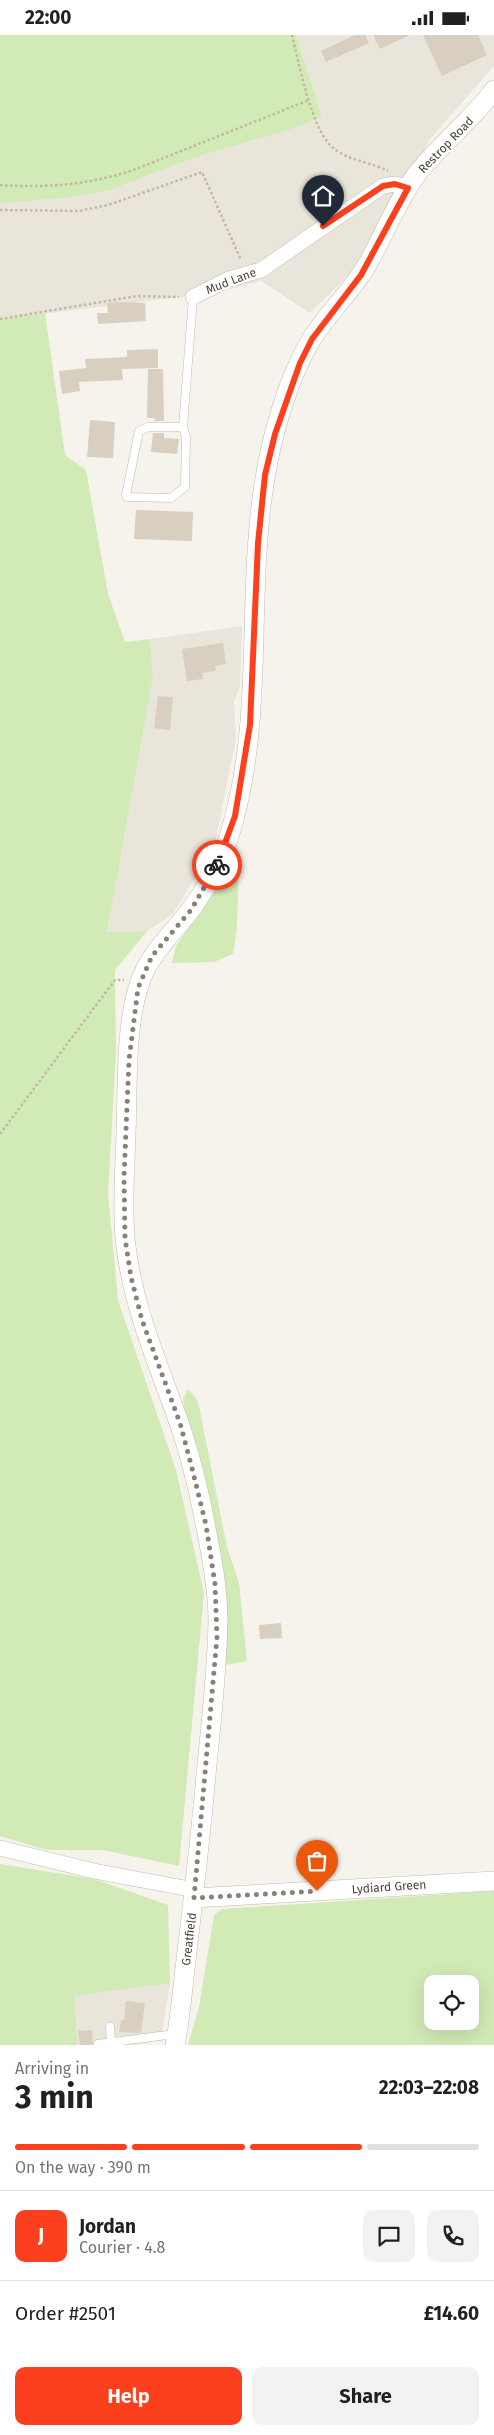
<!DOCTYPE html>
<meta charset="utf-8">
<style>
:root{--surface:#fff;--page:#f2f2f2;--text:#202124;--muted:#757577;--line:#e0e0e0;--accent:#fc3f1d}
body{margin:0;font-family:"Fira Sans",sans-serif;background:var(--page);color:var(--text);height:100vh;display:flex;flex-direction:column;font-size:19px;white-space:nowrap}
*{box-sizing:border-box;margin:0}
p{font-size:16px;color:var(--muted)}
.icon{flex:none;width:28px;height:28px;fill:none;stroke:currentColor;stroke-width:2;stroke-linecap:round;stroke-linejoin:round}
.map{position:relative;height:2010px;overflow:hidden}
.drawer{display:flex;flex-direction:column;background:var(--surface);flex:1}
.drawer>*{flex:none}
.tools{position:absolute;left:424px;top:1940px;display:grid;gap:10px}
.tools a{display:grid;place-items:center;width:55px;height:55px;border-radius:10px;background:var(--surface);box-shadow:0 5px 20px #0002;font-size:25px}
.pin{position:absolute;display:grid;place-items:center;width:42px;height:42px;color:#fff;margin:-51px -21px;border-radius:50% 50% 50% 0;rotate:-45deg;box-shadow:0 0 5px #0007}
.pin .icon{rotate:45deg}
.courier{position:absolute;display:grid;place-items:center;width:50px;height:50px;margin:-25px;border:4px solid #fc3f1d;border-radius:50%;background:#fff;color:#222;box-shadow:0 1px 6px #0007}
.headline em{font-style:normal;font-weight:700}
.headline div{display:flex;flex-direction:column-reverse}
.headline{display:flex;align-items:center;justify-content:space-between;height:85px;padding:0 15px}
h1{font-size:32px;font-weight:700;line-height:38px}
.bar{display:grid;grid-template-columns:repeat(4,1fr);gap:8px 5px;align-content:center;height:60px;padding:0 15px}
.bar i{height:6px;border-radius:4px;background:var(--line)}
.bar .active{background:var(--accent)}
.bar p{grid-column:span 4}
.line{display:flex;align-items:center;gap:12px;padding:0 15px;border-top:1px solid var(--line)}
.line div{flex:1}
.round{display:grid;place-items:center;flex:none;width:52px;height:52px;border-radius:10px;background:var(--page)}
.button{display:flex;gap:10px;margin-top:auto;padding:10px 15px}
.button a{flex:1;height:58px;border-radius:10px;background:var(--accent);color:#fff;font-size:20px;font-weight:700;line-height:58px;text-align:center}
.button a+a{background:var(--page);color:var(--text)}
.status{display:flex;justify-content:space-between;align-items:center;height:35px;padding:0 25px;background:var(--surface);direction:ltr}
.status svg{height:14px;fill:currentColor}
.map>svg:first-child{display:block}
.residential{fill:#eae5da}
.green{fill:#d2eab5;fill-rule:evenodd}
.building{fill:#d8cfc1}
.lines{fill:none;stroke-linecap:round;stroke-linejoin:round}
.service-casing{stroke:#c2bbae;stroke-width:9}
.minor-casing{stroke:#c2bbae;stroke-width:16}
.tertiary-casing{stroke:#c2bbae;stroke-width:20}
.path{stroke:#c4b79f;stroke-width:2.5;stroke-dasharray:2.5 2.5;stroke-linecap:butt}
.service{stroke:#fff;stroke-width:8}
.minor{stroke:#fff;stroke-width:15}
.tertiary{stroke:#fff;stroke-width:19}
.done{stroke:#878178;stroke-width:5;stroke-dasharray:0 9}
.route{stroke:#fc3f1d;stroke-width:6}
.labels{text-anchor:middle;stroke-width:4;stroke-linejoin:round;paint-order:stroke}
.street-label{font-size:12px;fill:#4b4439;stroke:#fff}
</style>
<div class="status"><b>22:00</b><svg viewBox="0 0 49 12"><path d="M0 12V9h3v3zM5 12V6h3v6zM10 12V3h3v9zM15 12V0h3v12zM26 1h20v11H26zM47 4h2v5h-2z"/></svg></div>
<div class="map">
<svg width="494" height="2010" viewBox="0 0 494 2010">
<rect width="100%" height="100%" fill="#f6f3ec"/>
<path class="residential" d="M296 0H494V31L431 103 356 233 310 278 261 246 214 258 0 284V168L66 163 107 156 205 119 286 96 322 82Z
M242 591 240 650 234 667 236 703 215 809 173 879 147 896 107 897 153 643 150 604Z
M170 1948 161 2005 132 2010H77L75 1961Z"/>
<path class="green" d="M0 0H296L322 82 286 96 205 119 107 156 66 163 0 168Z
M45 278 65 420 86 435 108 559 125 607 150 604 153 643 107 897 147 896 115 935 116 1017 108 1158 118 1265 176 1435 204 1558 179 1831 103 1815H47L0 1801V284Z
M239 825 237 892 233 919 214 927 172 928 176 911 207 866 222 834Z
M188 1354 198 1366 227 1512 239 1548 247 1626 226 1630V1582L183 1365Z
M0 1829 94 1844 168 1870 170 1948 75 1961 77 2010H0Z
M494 1856V2010H188L199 1972 214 1880 222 1874ZM432 1949H470V1986H432Z"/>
<path class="building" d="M355 0H365L369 8 326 27 321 16Z
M373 0H410L380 14Z
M423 0H478L487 20 442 41Z
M120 267 145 268 146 286 98 289 97 278H108L107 268Z
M158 314V333L122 334 123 345 79 347 80 356 62 359 59 336 86 333 85 324 127 322V315Z
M148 334H163L164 386H154L155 383H147Z
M90 385 115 387 113 423 87 422Z
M153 398H164V403L179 404 177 419 151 417Z
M136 475 193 477 192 506 134 504Z
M223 608 226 629 215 631 216 636 202 638 203 644 187 646 182 614Z
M158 661 173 662 170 695 154 693Z
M281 1588 282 1603 260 1604 259 1590Z
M126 1966 145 1968 141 1998 119 1997 121 1985H124Z
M92 1995 93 2010H80L78 1996Z"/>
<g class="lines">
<defs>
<path id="service" d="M183 392H148L139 396 126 460 127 462 171 463 185 452 186 402 183 392 193 262
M110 1992 111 2007
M98 2009 175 1999"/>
<path id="minor" d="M193 262 229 244 261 235 383 151 395 149 408 153
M0 1813 94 1836 195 1855"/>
<path id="tertiary" d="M194 1863 494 1846
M175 2010C181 1979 183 1948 187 1917 193 1866 199 1814 204 1762 209 1704 217 1645 218 1586 218 1555 212 1523 206 1493 199 1456 190 1418 177 1382 156 1324 131 1266 125 1203 122 1169 125 1134 126 1099 128 1051 124 978 145 935 156 913 174 896 189 877 209 850 226 817 234 784 264 672 246 556 265 443 272 400 288 343 311 305 327 279 351 257 367 230 384 201 396 167 417 139 440 109 471 86 494 55"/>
</defs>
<use href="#service" class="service-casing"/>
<use href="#minor" class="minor-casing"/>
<use href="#tertiary" class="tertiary-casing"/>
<path class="path" d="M292 0C299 28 311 93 332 112 346 125 371 127 388 136
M0 150C48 153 85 150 131 136L309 65
M0 175 79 176 108 170 202 137 241 225
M0 284 137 261 179 262
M0 1099 115 945H124"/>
<use href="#service" class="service"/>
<use href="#minor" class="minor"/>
<use href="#tertiary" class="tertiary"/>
</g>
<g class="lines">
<path class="done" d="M217 830 191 875 152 921 138 953 129 1025 124 1142 125 1203 131 1242 142 1285 180 1388 192 1433 206 1490 215 1549 217 1602 194 1863 317 1856"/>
<path class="route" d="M217 830 235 781 250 690 258 508 265 440 275 399 300 328 312 304 361 240 408 153 395 149 383 151 323 191"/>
</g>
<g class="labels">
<g class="street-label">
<text transform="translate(446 110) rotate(-46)" y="4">Restrop Road</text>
<text transform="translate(231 246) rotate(-21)" y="4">Mud Lane</text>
<text transform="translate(389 1852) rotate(-4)" y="4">Lydiard Green</text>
<text transform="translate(189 1904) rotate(-83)" y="4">Greatfield</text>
</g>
</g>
</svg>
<div class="tools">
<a><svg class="icon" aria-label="locate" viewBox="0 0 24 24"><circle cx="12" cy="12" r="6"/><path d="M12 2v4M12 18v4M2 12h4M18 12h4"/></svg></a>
</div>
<div class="pin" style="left:317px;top:1856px;background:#ea580c"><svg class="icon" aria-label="bag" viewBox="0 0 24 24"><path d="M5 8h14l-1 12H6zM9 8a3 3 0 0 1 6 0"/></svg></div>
<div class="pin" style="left:323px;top:191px;background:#1f2937"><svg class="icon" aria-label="home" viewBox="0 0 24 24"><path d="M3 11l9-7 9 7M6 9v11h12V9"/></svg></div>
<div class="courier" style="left:217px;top:830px"><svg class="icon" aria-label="bike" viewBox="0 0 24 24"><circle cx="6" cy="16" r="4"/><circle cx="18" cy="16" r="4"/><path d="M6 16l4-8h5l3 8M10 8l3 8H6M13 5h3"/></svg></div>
</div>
<section class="drawer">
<div class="headline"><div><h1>3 min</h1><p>Arriving in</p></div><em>22:03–22:08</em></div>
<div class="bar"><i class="active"></i><i class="active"></i><i class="active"></i><i></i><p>On the way · 390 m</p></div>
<div class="line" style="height:90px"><b class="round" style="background:var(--accent);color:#fff">J</b><div><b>Jordan</b><p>Courier · 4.8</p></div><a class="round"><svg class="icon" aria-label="chat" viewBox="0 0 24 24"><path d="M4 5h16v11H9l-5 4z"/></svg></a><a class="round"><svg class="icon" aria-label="phone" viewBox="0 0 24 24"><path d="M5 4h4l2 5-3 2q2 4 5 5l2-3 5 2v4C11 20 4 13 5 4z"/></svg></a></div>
<div class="line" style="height:65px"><div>Order #2501</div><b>£14.60</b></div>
<div class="button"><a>Help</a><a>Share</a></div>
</section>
